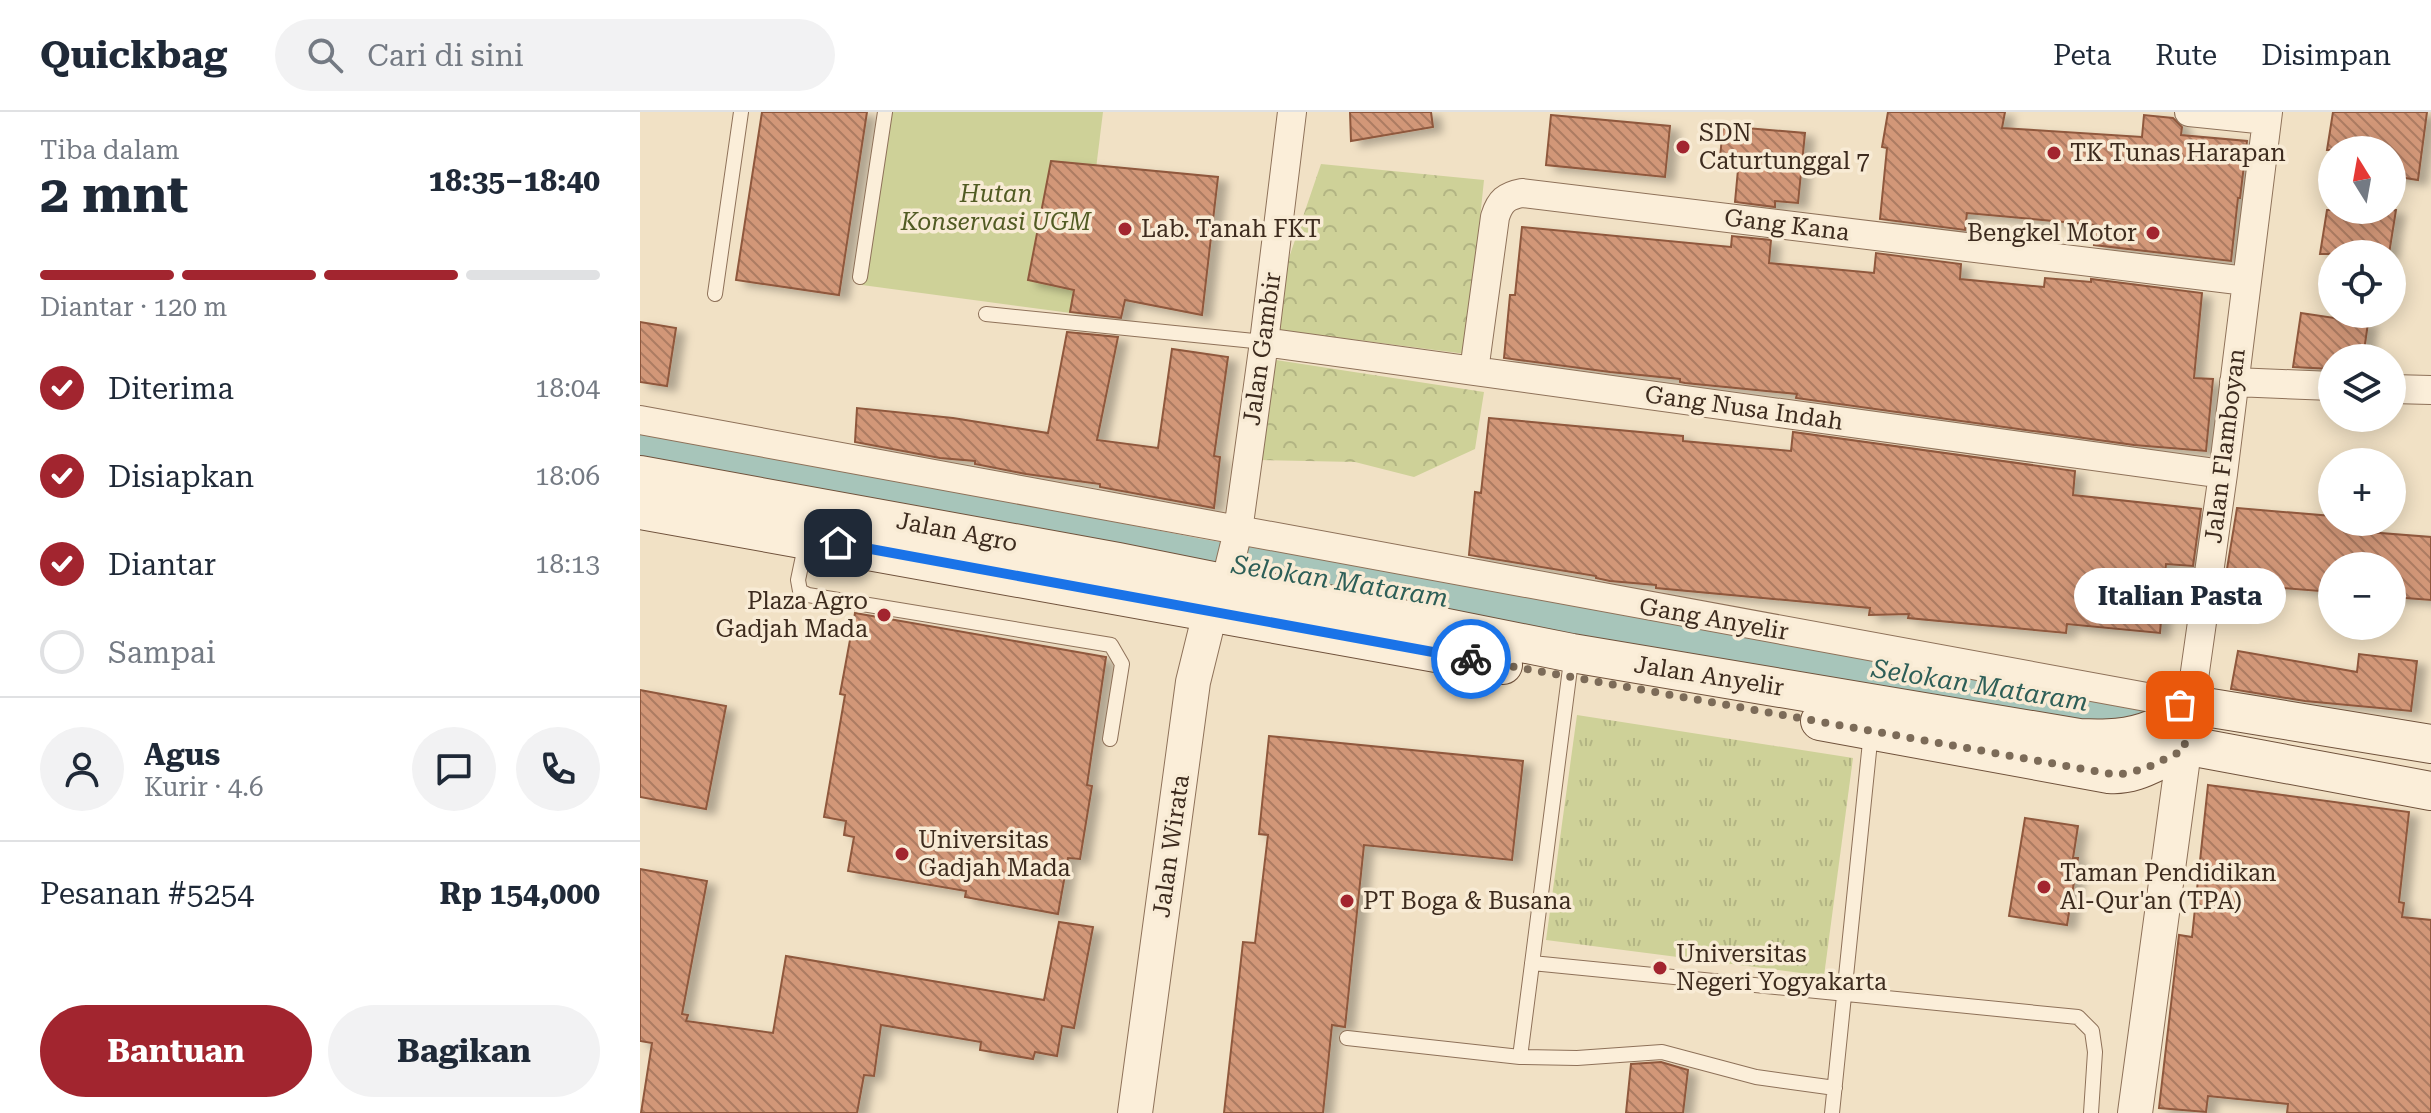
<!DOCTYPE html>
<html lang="id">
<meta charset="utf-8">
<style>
:root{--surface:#fff;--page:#f2f2f3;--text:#1f2937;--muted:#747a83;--line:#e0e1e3;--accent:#a2252f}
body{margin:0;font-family:"Roboto Serif",serif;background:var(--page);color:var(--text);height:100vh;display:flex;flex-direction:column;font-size:30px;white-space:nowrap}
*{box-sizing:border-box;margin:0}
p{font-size:26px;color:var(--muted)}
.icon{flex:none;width:44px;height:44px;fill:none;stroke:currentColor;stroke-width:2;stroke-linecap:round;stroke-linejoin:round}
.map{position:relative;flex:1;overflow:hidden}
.details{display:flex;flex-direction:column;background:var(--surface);width:640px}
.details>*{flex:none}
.needle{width:52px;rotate:349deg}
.buttons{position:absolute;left:1678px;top:24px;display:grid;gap:16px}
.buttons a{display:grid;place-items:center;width:88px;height:88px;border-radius:50%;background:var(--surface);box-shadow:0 4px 20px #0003;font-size:40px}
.pin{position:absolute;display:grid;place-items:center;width:68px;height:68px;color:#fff;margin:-34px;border-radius:16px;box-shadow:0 4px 12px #0006}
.courier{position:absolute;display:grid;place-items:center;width:80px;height:80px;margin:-40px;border:6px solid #1a73e8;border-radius:50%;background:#fff;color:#222;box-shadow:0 2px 10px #0007}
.bubble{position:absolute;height:56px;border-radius:28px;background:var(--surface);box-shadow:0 4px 20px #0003;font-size:26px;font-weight:700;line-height:56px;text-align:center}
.overview em{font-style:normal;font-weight:700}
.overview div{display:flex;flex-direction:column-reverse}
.overview{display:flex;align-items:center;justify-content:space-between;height:136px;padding:0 40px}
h1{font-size:52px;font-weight:700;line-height:60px}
.bar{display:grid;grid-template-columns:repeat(4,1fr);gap:12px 8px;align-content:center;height:96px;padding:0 40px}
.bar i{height:10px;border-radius:6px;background:var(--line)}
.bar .selected{background:var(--accent)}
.bar p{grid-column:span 4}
.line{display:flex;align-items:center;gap:20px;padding:0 40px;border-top:2px solid var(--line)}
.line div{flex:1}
.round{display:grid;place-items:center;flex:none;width:84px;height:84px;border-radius:42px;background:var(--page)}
ol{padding:0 40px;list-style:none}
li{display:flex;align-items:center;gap:24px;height:88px}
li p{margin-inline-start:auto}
li .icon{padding:8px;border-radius:50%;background:var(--accent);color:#fff;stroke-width:4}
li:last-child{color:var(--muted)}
li i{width:44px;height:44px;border:4px solid var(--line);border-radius:50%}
.cta{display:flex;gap:16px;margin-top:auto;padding:16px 40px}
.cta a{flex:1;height:92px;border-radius:48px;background:var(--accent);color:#fff;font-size:32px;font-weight:700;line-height:92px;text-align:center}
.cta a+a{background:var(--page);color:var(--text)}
header{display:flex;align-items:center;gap:48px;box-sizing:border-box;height:112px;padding:0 40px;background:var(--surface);border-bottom:2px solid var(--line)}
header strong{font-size:38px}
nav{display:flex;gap:44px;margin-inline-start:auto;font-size:28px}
.search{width:560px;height:72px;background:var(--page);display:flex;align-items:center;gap:20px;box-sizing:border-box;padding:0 28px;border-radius:44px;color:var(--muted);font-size:30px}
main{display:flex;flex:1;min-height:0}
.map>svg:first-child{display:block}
.grass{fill:url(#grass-tufts)}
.forest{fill:url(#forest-crowns)}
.park{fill:#ced198}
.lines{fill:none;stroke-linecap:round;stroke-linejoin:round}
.canal{stroke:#a7c5ba;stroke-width:38}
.building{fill:url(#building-back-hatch);stroke:#8f583d;stroke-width:2;filter:url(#shadow)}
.service-casing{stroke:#8e7159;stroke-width:16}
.minor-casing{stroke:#8e7159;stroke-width:30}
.tertiary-casing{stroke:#8e7159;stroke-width:36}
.secondary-casing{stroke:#70523c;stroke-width:40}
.service{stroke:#fbeed9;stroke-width:14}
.minor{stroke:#fbeed9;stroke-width:28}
.tertiary{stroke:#fbeed9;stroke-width:34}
.secondary{stroke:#fbeed9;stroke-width:38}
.done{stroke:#7c6b58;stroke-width:8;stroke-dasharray:0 14.4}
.route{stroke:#1a73e8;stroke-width:10}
.poi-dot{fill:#a2252f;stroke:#f8ebd5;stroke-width:3}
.labels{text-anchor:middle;stroke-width:7;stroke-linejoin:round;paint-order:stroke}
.poi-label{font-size:24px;fill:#3d2b1e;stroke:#f8ebd5;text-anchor:start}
.park-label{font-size:24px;font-style:italic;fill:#515b23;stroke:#f8ebd5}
.street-label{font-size:24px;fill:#3d2b1e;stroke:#f8ebd5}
.water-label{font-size:26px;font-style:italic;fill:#2d5e57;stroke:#f8ebd5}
</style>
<header>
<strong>Quickbag</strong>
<div class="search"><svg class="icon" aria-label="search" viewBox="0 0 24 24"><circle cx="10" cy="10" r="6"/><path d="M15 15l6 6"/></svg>Cari di sini</div>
<nav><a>Peta</a><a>Rute</a><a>Disimpan</a></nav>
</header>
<main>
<section class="details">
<div class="overview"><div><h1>2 mnt</h1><p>Tiba dalam</p></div><em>18:35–18:40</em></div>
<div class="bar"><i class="selected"></i><i class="selected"></i><i class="selected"></i><i></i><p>Diantar · 120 m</p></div>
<ol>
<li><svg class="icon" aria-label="check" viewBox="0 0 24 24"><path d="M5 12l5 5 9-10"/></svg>Diterima<p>18:04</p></li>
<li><svg class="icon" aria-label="check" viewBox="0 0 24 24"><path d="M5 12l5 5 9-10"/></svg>Disiapkan<p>18:06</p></li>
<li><svg class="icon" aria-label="check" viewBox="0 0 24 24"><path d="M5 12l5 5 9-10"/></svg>Diantar<p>18:13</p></li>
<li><i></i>Sampai</li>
</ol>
<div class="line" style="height:144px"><a class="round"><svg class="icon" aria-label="person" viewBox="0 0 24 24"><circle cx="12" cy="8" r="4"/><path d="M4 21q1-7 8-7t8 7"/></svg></a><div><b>Agus</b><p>Kurir · 4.6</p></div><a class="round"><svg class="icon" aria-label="chat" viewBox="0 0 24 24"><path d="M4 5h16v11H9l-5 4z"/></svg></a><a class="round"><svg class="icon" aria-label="phone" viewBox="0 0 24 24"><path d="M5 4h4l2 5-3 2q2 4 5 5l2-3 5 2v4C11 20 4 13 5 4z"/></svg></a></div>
<div class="line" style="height:104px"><div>Pesanan #5254</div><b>Rp 154,000</b></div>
<div class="cta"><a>Bantuan</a><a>Bagikan</a></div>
</section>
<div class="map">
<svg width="1791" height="1001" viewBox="0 0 1791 1001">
<defs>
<pattern id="grass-tufts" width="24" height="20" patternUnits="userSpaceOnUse" patternTransform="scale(2)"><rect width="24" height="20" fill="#ced198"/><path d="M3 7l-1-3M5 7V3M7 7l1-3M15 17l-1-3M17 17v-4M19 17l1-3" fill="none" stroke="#b2b483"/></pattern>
<pattern id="forest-crowns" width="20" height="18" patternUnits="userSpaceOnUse" patternTransform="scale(2)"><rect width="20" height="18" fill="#ced198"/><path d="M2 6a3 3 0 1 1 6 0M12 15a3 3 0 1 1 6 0" fill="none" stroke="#b2b483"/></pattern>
<pattern id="building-back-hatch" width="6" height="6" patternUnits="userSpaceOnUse" patternTransform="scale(2)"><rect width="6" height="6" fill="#d29778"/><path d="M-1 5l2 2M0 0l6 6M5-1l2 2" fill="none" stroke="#ac7b62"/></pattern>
<filter id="shadow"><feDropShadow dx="9" dy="5" stdDeviation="4" flood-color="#0004"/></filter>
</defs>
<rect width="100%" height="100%" fill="#f1e1c5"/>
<path class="grass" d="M937 603 1213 646 1184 864 906 828Z"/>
<path class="forest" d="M681 52 844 68 826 242 625 216Z
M636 248 844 280 835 337 774 365 715 350 618 348Z"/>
<path class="park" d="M248 0H463L438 202 222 173Z"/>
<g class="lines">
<path class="canal" d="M0 337 555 445 1179 551 1498 599"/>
</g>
<path class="building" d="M122 0H227L199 183 96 168Z
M710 0H791L793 15 711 29Z
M1248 0H1365L1362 16 1502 25 1504 3 1533 6 1542 15 1541 23 1607 29 1600 86H1598L1591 149 1454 133 1456 113 1327 101 1325 118 1240 107 1247 36 1242 35Z
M1693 0H1787L1778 68 1752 64V38H1687Z
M911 3 1030 14 1025 65 906 53Z
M1083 14 1165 21 1158 91 1135 89V95L1095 90 1099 47 1080 46Z
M411 49 578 65 562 203 485 188 481 206 430 200 434 178 388 168Z
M1687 98H1756L1749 142H1680Z
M882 115 1091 135 1092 124 1131 128 1129 151 1234 161 1236 141 1321 152 1320 167 1404 175 1405 166 1451 170V167L1562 181 1554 266 1573 267 1566 339 1494 333 1156 286 1157 282 1045 271 1040 270V267L970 260 864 246 870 183H875Z
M1661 201 1728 211 1723 246H1692V257L1653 255Z
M0 210 36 216 27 274 0 270Z
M427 220 478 225 457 328 518 336 532 237 588 245 574 344 580 345 574 396 460 375V372L386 362 335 352V349L300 346 215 330 217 296 313 306 408 321Z
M849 306 1043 324V329L1151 339 1153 320 1435 359 1433 383 1561 397 1553 454 1526 452 1520 521 1427 512 1426 521 1268 506 1269 502 1229 503 1230 496 1016 476V473L970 469 956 466V464L829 443 835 380 841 381Z
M1597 396 1692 404V410H1729L1728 420 1791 425V488L1752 485V454H1692V480L1591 472 1592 458 1587 457Z
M215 501 466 545 447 673 452 674 440 747 428 746 418 802 325 785 326 779 208 759 214 725 204 723 206 709 184 705 205 583 200 582Z
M1598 539 1717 560 1719 542 1777 549 1771 599 1665 589 1591 577Z
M0 578 86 594 66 697 0 685Z
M629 624 883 649 872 748 724 733 705 915 692 913 683 1001H584L603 830 615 831 628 723 619 722Z
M1568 673 1769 700 1759 790 1764 791 1762 805 1791 808V1001H1647L1648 992 1568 984 1566 1000 1519 996 1539 823 1552 825Z
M1385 706 1438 714 1433 746H1438L1427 813 1369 804Z
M0 757 67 769 42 902 48 903 46 909 133 921 146 844 404 888 419 810 453 815 434 916 422 914 417 944 395 940 393 947 340 938 341 930 241 913 234 964 224 963 217 1001H1L12 931 0 929Z
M1021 950 1048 958 1043 1001H986L991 952Z"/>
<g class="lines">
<defs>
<path id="service" d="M220 165 245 0
M75 182 101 0
M346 202 624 230
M166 430 158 468 160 479 168 483 471 533 482 552 470 627
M892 851 1438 905 1452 919 1455 940 1451 1001
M707 926 880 945 937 946 1022 940 1116 965 1195 976
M880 945 932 541
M1192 1001 1231 620"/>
<path id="minor" d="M1549 0 1627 8
M624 230 1583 362
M834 259 855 105C860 89 866 84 882 81L1606 169
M1594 270 1692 274
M1752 277 1791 278
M0 308 1550 593
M585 472 598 419 624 230 652 0
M1548 609 1583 362 1628 0"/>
<path id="tertiary" d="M495 1001 553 570 570 501 582 478
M1495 1001 1544 638"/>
<path id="secondary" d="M0 363 478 450 932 541 1439 626C1466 627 1489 627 1513 617 1531 609 1546 597 1565 595L1791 632
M0 398 863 553
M1180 609 1469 662C1505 665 1528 636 1560 636L1791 679"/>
</defs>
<use href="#service" class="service-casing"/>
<use href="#minor" class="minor-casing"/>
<use href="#tertiary" class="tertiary-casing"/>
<use href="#secondary" class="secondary-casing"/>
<use href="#service" class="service"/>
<use href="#minor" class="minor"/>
<use href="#tertiary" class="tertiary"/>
<use href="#secondary" class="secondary"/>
</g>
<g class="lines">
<path class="done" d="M831 547 1477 663 1504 657 1544 638 1550 593H1540"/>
<path class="route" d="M198 431 831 547"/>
</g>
<g class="poi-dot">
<circle cx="1043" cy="35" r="8"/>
<circle cx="1414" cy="41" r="8"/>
<circle cx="485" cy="117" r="8"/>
<circle cx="1513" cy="121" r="8"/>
<circle cx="244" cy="503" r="8"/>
<circle cx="262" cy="742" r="8"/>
<circle cx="1404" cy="775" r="8"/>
<circle cx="707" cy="789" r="8"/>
<circle cx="1020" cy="856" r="8"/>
</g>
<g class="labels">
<g class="poi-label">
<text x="1059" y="29">SDN<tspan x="1059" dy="28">Caturtunggal 7</tspan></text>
<text x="1430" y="49">TK Tunas Harapan</text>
<text x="501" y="125">Lab. Tanah FKT</text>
<text x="1497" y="129" text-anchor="end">Bengkel Motor</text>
<text x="228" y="497" text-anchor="end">Plaza Agro<tspan x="228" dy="28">Gadjah Mada</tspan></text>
<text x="278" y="736">Universitas<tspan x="278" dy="28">Gadjah Mada</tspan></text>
<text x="1420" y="769">Taman Pendidikan<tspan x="1420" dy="28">Al-Qur'an (TPA)</tspan></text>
<text x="723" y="797">PT Boga &amp; Busana</text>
<text x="1036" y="850">Universitas<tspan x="1036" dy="28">Negeri Yogyakarta</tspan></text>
</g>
<g class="park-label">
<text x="356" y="90">Hutan<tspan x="356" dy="28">Konservasi UGM</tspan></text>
</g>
<g class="street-label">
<text transform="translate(1147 113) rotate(7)" y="8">Gang Kana</text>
<text transform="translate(622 237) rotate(-82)" y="8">Jalan Gambir</text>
<text transform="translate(1104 296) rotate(8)" y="8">Gang Nusa Indah</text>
<text transform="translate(1585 334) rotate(-83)" y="8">Jalan Flamboyan</text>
<text transform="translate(317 420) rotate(11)" y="8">Jalan Agro</text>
<text transform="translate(1074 507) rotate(10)" y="8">Gang Anyelir</text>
<text transform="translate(1069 564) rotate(9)" y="8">Jalan Anyelir</text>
<text transform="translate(531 734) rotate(-82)" y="8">Jalan Wirata</text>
</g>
<g class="water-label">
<text transform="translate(700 469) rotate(9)" y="9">Selokan Mataram</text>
<text transform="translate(1340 573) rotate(9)" y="9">Selokan Mataram</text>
</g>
</g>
</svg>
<div class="buttons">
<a><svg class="needle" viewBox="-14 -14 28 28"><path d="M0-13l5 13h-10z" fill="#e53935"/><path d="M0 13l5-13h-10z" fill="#747a83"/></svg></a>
<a><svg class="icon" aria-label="locate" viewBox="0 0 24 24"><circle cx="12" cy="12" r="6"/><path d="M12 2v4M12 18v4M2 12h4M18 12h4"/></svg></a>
<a><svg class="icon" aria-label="layers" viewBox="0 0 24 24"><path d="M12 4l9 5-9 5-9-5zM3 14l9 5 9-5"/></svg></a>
<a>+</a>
<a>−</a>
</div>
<div class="pin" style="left:1540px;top:593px;background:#ea580c"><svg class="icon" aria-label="bag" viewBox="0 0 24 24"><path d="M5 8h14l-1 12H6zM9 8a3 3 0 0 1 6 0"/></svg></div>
<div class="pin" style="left:198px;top:431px;background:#1f2937"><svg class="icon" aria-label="home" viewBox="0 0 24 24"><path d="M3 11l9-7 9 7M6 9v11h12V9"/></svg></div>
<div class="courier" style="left:831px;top:547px"><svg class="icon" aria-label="bike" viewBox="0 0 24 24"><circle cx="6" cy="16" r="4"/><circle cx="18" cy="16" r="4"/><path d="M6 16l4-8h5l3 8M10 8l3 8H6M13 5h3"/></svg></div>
<div class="bubble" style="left:1434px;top:456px;width:212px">Italian Pasta</div>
</div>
</main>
